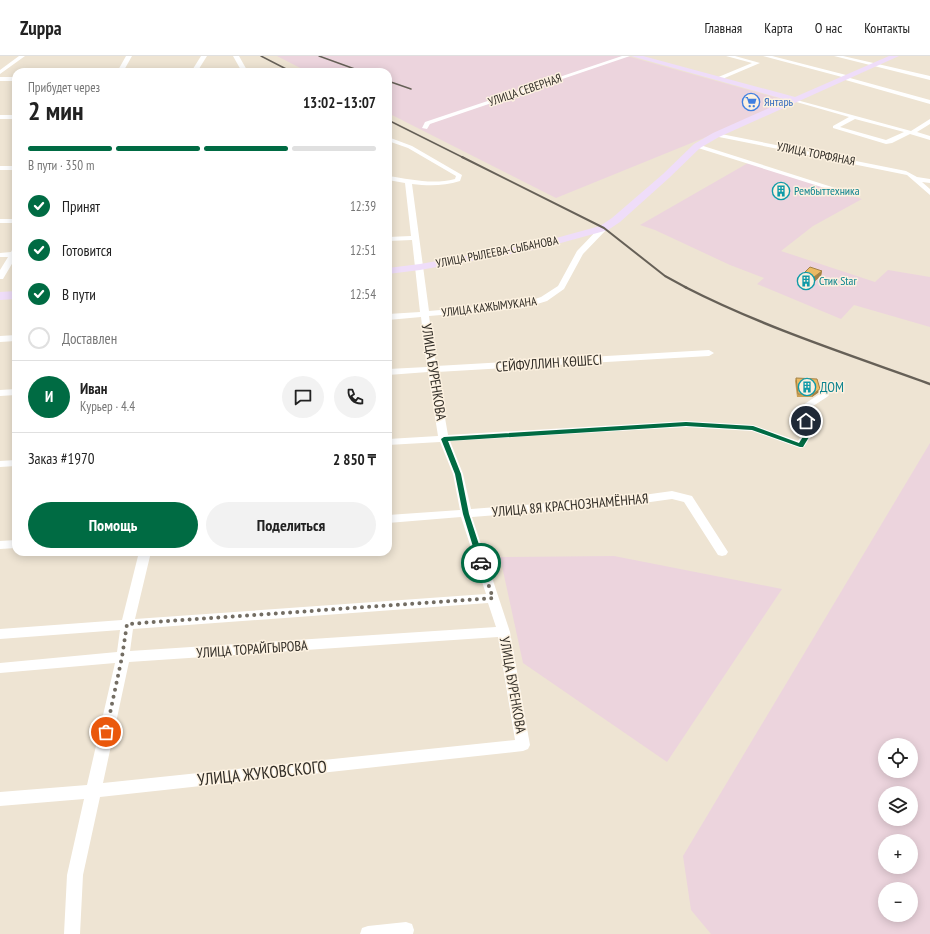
<!DOCTYPE html>
<html lang="ru">
<meta charset="utf-8">
<style>
:root{--surface:#fff;--page:#f2f2f2;--text:#222;--muted:#767676;--line:#e0e0e0;--accent:#006b43}
body{margin:0;font-family:"PT Sans Narrow",sans-serif;background:var(--page);color:var(--text);height:100vh;display:flex;flex-direction:column;font-size:15px;white-space:nowrap}
*{box-sizing:border-box;margin:0}
p{font-size:13px;color:var(--muted)}
.icon{flex:none;width:22px;height:22px;fill:none;stroke:currentColor;stroke-width:2;stroke-linecap:round;stroke-linejoin:round}
.map{position:relative;flex:1;overflow:hidden}
.details{position:absolute;left:12px;top:12px;width:380px;height:488px;display:flex;flex-direction:column;background:var(--surface);border-radius:12px;box-shadow:0 2px 10px #0003}
.details>*{flex:none}
.controls{position:absolute;left:878px;top:682px;display:grid;gap:8px}
.controls a{display:grid;place-items:center;width:40px;height:40px;border-radius:50%;background:var(--surface);box-shadow:0 2px 10px #0003;font-size:20px}
.pin{position:absolute;display:grid;place-items:center;width:34px;height:34px;color:#fff;margin:-17px;border:2px solid #fff;border-radius:50%;box-shadow:0 1px 4px #0007}
.courier{position:absolute;display:grid;place-items:center;width:40px;height:40px;margin:-20px;border:3px solid #006b43;border-radius:50%;background:#fff;color:#222;box-shadow:0 1px 5px #0007}
.summary em{font-style:normal;font-weight:700}
.summary div{display:flex;flex-direction:column-reverse}
.summary{display:flex;align-items:center;justify-content:space-between;height:68px;padding:0 16px}
h1{font-size:26px;font-weight:700;line-height:30px}
.bar{display:grid;grid-template-columns:repeat(4,1fr);gap:6px 4px;align-content:center;height:48px;padding:0 16px}
.bar i{height:5px;border-radius:3px;background:var(--line)}
.bar .current{background:var(--accent)}
.bar p{grid-column:span 4}
.line{display:flex;align-items:center;gap:10px;padding:0 16px;border-top:1px solid var(--line)}
.line div{flex:1}
.round{display:grid;place-items:center;flex:none;width:42px;height:42px;border-radius:21px;background:var(--page)}
ol{padding:0 16px;list-style:none}
li{display:flex;align-items:center;gap:12px;height:44px}
li p{margin-inline-start:auto}
li .icon{padding:4px;border-radius:50%;background:var(--accent);color:#fff;stroke-width:4}
li:last-child{color:var(--muted)}
li i{width:22px;height:22px;border:2px solid var(--line);border-radius:50%}
.button{display:flex;gap:8px;margin-top:auto;padding:8px 16px}
.button a{flex:1;height:46px;border-radius:24px;background:var(--accent);color:#fff;font-size:16px;font-weight:700;line-height:46px;text-align:center}
.button a+a{background:var(--page);color:var(--text)}
header{display:flex;align-items:center;gap:24px;box-sizing:border-box;height:56px;padding:0 20px;background:var(--surface);border-bottom:1px solid var(--line)}
header strong{font-size:19px}
nav{display:flex;gap:22px;margin-inline-start:auto;font-size:14px}
.map>svg:first-child{display:block}
.industrial{fill:#ecd4dd;fill-rule:evenodd}
.lines{fill:none;stroke-linecap:round;stroke-linejoin:round}
.street{fill:#fff;fill-rule:evenodd}
.secondary{fill:#efddf9;fill-rule:evenodd}
.rail-far2{stroke:#666057;stroke-width:1.5}
.rail-far1{stroke:#666057;stroke-width:2}
.rail{stroke:#666057;stroke-width:2.5}
.wall{fill:#caa055}
.shaded-wall{fill:#a48245}
.building{fill:#ebba63;stroke:#a48245}
.route{fill:#006b43}
.done{stroke:#736d63;stroke-width:4;stroke-dasharray:0 7.2}
.labels{text-anchor:middle;stroke-width:3;stroke-linejoin:round;paint-order:stroke}
.far-street-label{font-size:12px;fill:#312d27;stroke:#fcf1e0}
.far-shop-label{font-size:12px;fill:#366cbe;stroke:#fcf1e0;text-anchor:start}
.far-culture-label{font-size:12px;fill:#0d838f;stroke:#fcf1e0;text-anchor:start}
.street-label{font-size:14px;fill:#312d27;stroke:#fcf1e0}
.culture-label{font-size:14px;fill:#0d838f;stroke:#fcf1e0;text-anchor:start}
.near-street-label{font-size:17px;fill:#312d27;stroke:#fcf1e0}
</style>
<header>
<strong>Zuppa</strong>
<nav><a>Главная</a><a>Карта</a><a>О нас</a><a>Контакты</a></nav>
</header>
<div class="map">
<svg width="930" height="878" viewBox="0 0 930 878">
<rect width="100%" height="100%" fill="#eee4d3"/>
<path class="industrial" d="M277 0H627L792 46 556 142 388 57V16H308Z
M748 107 862 143 813 170 781 195 875 226 888 214 930 221V271L854 249 841 263 757 228 764 222 730 209 655 174 640 169Z
M930 387V878H711L691 854 683 800ZM885 689H911V715H885ZM885 737H911V763H885ZM885 785H911V811H885ZM885 833H911V859H885Z
M614 500 782 533 667 706 523 607 500 501Z"/>
<g class="lines">
<path class="street" d="M19 0H25L0 18V14Z
M126 0H132L123 16H117Z
M201 0H207L197 16H191Z
M233 0H239L248 16H242Z
M622 0H630L430 68 427 73 422 72 425 66Z
M726 0H735L760 7 720 24H716V22L752 7Z
M763 0H772L850 20V22L930 44V48L842 23V21Z
M834 0H843L930 20V24Z
M0 21H16V25H0Z
M793 43 911 75 930 63V68L917 76 930 80V84L910 78 892 87 886 88 833 72V70L849 61 793 45ZM855 63 904 76 886 84 840 71Z
M0 59H16V63H0Z
M716 77 906 115 917 121 930 123V127L922 126 930 133V139L907 119 902 118 714 80V78Z
M388 81 412 90 462 119 460 125C444 130 429 130 412 128L429 255 523 247 541 241 558 230 577 195 601 170H607L608 172 583 198 564 233 547 245 524 252 429 260 436 310 709 294 714 297 709 300 437 316 448 379 686 365 753 369 798 385 804 376 800 351 821 337H827L829 339 827 341 810 352 814 376 804 391 800 392 752 375 686 371 450 385 463 418 471 453 629 441 672 435 692 440 728 496 726 499 722 500 718 499 684 446 672 443 629 449 472 461 510 576 530 689 528 693 523 695 100 741 83 819 80 878H64L67 819 84 743 0 750V736L87 729 115 607 0 617V607L117 596 120 574 0 583V573L122 564 139 496H151L135 563 486 538 461 461 388 467V459L460 454 453 418 440 386 388 389V383L438 380 428 316 388 319V313L427 311 421 261 388 264V258L420 256 412 184 388 185V181L411 180 405 127 388 124V120C410 123 432 129 455 123L456 120 408 92 388 85ZM488 547 496 571 130 595 133 573ZM498 581 515 684 103 727 129 606Z
M697 88 854 138 855 139 850 140 695 91V89Z
M0 110H16V114H0Z
M0 163H16V167H0Z
M13 192H16V201L3 223H0V214L8 201H0V197L11 196Z
M16 279V285L0 286V280Z
M16 333V339L0 340V334Z
M16 404V410L0 411V405Z
M16 484V492L0 493V485Z
M406 866 412 868 414 874 413 878H360L362 872 368 870Z"/>
<path class="secondary" d="M631 0H643L795 41 889 0H899L719 81 700 92 669 122 620 166 608 174 539 193 420 214 388 218V212L420 208 538 187 600 170 612 162 663 118 694 88 713 77 787 44Z
M16 235V243L0 244V236Z"/>
<path class="rail-far2" d="M261 0 292 16
M319 0 363 16
M388 25 411 33
M388 64 464 102"/>
<path class="rail-far1" d="M462 101 604 172 665 220 687 232"/>
<path class="rail" d="M685 231C763 271 847 298 930 328"/>
</g>
<path class="wall" d="M822 215 821 220 809 230 799 226 801 220Z
M796 322 820 333 819 336 812 341H797L795 325Z"/>
<path class="shaded-wall" d="M822 215 821 220 809 230 810 224Z
M820 333 819 336 812 341 813 338Z"/>
<path class="building" d="M810 211 822 215 810 224 801 220Z
M796 322 817 323 820 333 813 338H798Z"/>
<path class="route" d="M804 364 809 365 812 376 803 391H800L752 374 686 370 448 385 461 418 469 458 485 507 481 509 478 507 463 458 455 418 441 383 444 381 686 366 753 370 799 387 806 376Z"/>
<g class="lines">
<path class="done" d="M106 676 122 601 127 568 493 542 481 507"/>
</g>
<defs>
<symbol id="supermarket-ring" viewBox="-11 -11 22 22"><circle r="9.5" fill="#fcf1e0" stroke="#3f7fe0" stroke-width="1.5"/><path d="M-6-5.5h2.5l.6 2H6L4.5 2H-2.5L-4.4-4H-6ZM-1.5 3.2a1.3 1.3 0 1 0 .1 0ZM3 3.2a1.3 1.3 0 1 0 .1 0Z" fill="#3f7fe0"/></symbol>
<symbol id="building-ring" viewBox="-11 -11 22 22"><circle r="9.5" fill="#fcf1e0" stroke="#0f9aa8" stroke-width="1.5"/><path d="M-4-6H4V6H1V3H-1V6H-4ZM-2.5-4.3h1.7v1.8h-1.7ZM.8-4.3h1.7v1.8H.8ZM-2.5-1h1.7V.8h-1.7ZM.8-1h1.7V.8H.8Z" fill="#0f9aa8"/></symbol>
</defs>
<g fill-rule="evenodd">
<use href="#supermarket-ring" x="741" y="36" width="20" height="20"/>
<use href="#building-ring" x="771" y="125" width="20" height="20"/>
<use href="#building-ring" x="796" y="215" width="20" height="20"/>
<use href="#building-ring" x="797" y="321" width="20" height="20"/>
</g>
<g class="labels">
<g class="far-street-label">
<text transform="translate(525 34) rotate(-19)" y="4">УЛИЦА СЕВЕРНАЯ</text>
<text transform="translate(816 98) rotate(11)" y="4">УЛИЦА ТОРФЯНАЯ</text>
<text transform="translate(497 196) rotate(-11)" y="4">УЛИЦА РЫЛЕЕВА-СЫБАНОВА</text>
<text transform="translate(489 251) rotate(-7)" y="4">УЛИЦА КАЖЫМУКАНА</text>
</g>
<g class="far-shop-label">
<text x="764" y="50">Янтарь</text>
</g>
<g class="far-culture-label">
<text x="794" y="139">Рембыттехника</text>
<text x="819" y="229">Стик Star</text>
</g>
<g class="street-label">
<text transform="translate(549 307) rotate(-4)" y="5">СЕЙФУЛЛИН КӨШЕСІ</text>
<text transform="translate(434 316) rotate(81)" y="5">УЛИЦА БУРЕНКОВА</text>
<text transform="translate(570 449) rotate(-5)" y="5">УЛИЦА 8Я КРАСНОЗНАМЁННАЯ</text>
<text transform="translate(252 593) rotate(-4)" y="5">УЛИЦА ТОРАЙГЫРОВА</text>
<text transform="translate(513 629) rotate(80)" y="5">УЛИЦА БУРЕНКОВА</text>
</g>
<g class="culture-label">
<text x="820" y="336">ДОМ</text>
</g>
<g class="near-street-label">
<text transform="translate(262 717) rotate(-6)" y="6">УЛИЦА ЖУКОВСКОГО</text>
</g>
</g>
</svg>
<div class="controls">
<a><svg class="icon" aria-label="locate" viewBox="0 0 24 24"><circle cx="12" cy="12" r="6"/><path d="M12 2v4M12 18v4M2 12h4M18 12h4"/></svg></a>
<a><svg class="icon" aria-label="layers" viewBox="0 0 24 24"><path d="M12 4l9 5-9 5-9-5zM3 14l9 5 9-5"/></svg></a>
<a>+</a>
<a>−</a>
</div>
<div class="pin" style="left:106px;top:676px;background:#ea580c"><svg class="icon" aria-label="bag" viewBox="0 0 24 24"><path d="M5 8h14l-1 12H6zM9 8a3 3 0 0 1 6 0"/></svg></div>
<div class="pin" style="left:806px;top:365px;background:#1f2937"><svg class="icon" aria-label="home" viewBox="0 0 24 24"><path d="M3 11l9-7 9 7M6 9v11h12V9"/></svg></div>
<div class="courier" style="left:481px;top:507px"><svg class="icon" aria-label="car" viewBox="0 0 24 24"><path d="M5 17H2v-5l4-1 3-4h7l3 4 3 1v5h-3M9 17h6M6 11h13"/><circle cx="7" cy="17" r="2"/><circle cx="17" cy="17" r="2"/></svg></div>
<section class="details">
<div class="summary"><div><h1>2 мин</h1><p>Прибудет через</p></div><em>13:02–13:07</em></div>
<div class="bar"><i class="current"></i><i class="current"></i><i class="current"></i><i></i><p>В пути · 350 m</p></div>
<ol>
<li><svg class="icon" aria-label="check" viewBox="0 0 24 24"><path d="M5 12l5 5 9-10"/></svg>Принят<p>12:39</p></li>
<li><svg class="icon" aria-label="check" viewBox="0 0 24 24"><path d="M5 12l5 5 9-10"/></svg>Готовится<p>12:51</p></li>
<li><svg class="icon" aria-label="check" viewBox="0 0 24 24"><path d="M5 12l5 5 9-10"/></svg>В пути<p>12:54</p></li>
<li><i></i>Доставлен</li>
</ol>
<div class="line" style="height:72px"><b class="round" style="background:var(--accent);color:#fff">И</b><div><b>Иван</b><p>Курьер · 4.4</p></div><a class="round"><svg class="icon" aria-label="chat" viewBox="0 0 24 24"><path d="M4 5h16v11H9l-5 4z"/></svg></a><a class="round"><svg class="icon" aria-label="phone" viewBox="0 0 24 24"><path d="M5 4h4l2 5-3 2q2 4 5 5l2-3 5 2v4C11 20 4 13 5 4z"/></svg></a></div>
<div class="line" style="height:52px"><div>Заказ #1970</div><b>2 850 ₸</b></div>
<div class="button"><a>Помощь</a><a>Поделиться</a></div>
</section>
</div>
